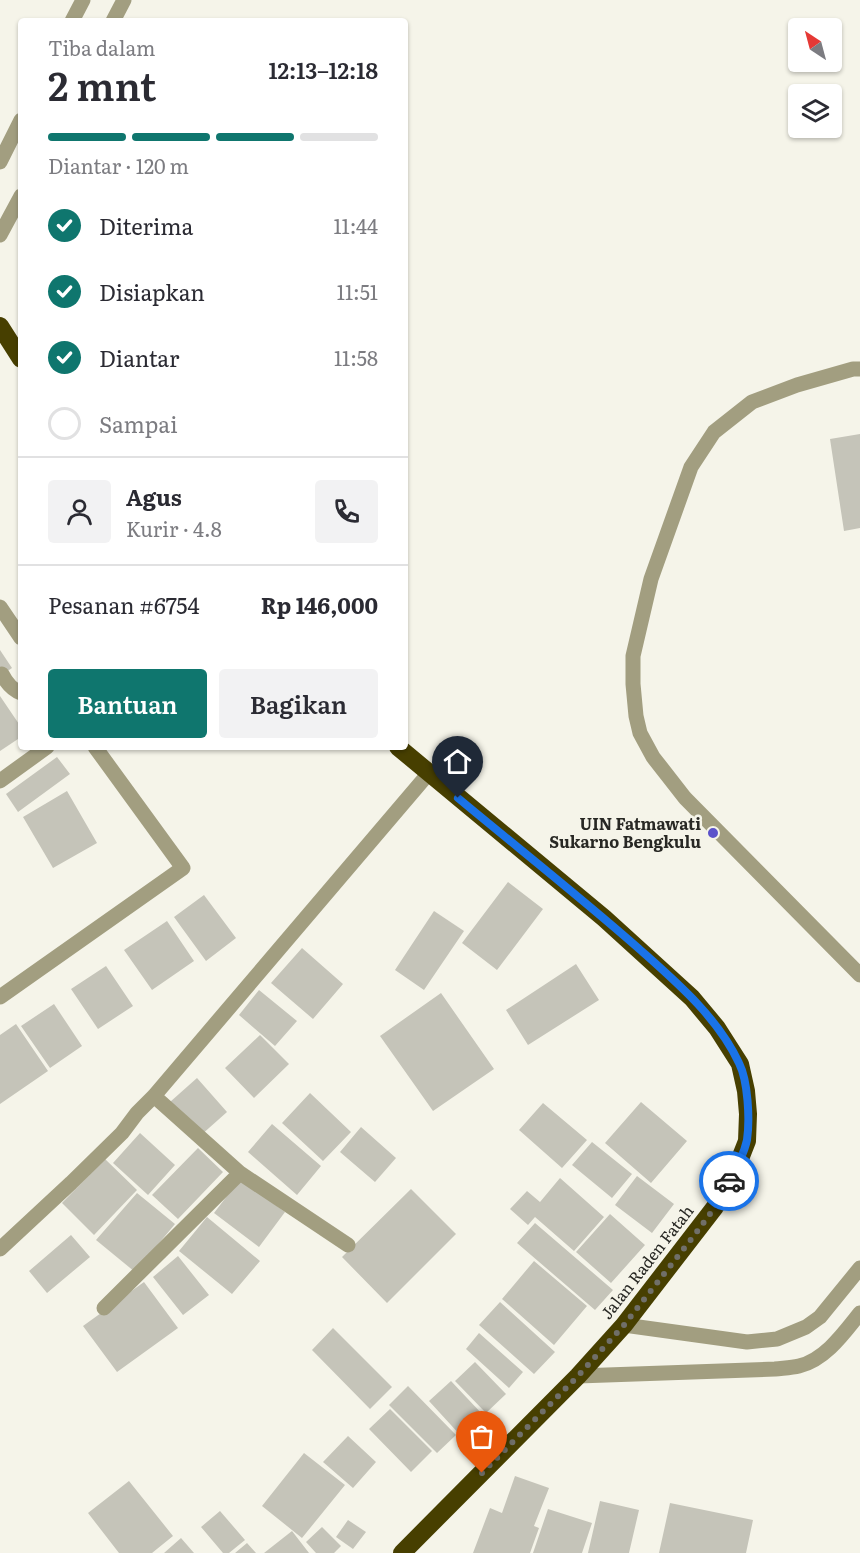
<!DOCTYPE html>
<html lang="id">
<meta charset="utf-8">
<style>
:root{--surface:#fff;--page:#f2f2f3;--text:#2b2b33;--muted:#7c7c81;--line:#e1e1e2;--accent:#0f766e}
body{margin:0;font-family:Literata,serif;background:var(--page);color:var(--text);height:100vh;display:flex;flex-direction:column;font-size:22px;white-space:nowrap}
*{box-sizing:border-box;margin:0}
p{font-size:20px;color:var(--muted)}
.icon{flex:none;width:33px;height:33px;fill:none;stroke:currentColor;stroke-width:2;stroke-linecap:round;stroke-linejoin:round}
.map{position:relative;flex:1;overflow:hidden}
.drawer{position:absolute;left:18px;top:18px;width:390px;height:732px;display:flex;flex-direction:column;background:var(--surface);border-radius:6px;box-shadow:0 2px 4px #0004}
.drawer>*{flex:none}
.needle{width:39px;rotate:324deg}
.buttons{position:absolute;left:788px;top:18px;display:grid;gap:12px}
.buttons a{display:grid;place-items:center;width:54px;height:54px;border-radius:6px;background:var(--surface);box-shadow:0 2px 4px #0004;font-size:30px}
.pin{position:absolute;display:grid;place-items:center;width:51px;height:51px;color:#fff;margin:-62px -26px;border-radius:50% 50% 50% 0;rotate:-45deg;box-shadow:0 0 6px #0007}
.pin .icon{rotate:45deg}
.courier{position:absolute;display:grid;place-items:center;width:60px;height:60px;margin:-30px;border:4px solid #1a73e8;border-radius:50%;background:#fff;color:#222;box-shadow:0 2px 8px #0007}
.summary em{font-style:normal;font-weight:600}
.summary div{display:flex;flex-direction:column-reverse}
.summary{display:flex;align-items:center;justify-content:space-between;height:102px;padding:0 30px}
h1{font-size:39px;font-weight:600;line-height:45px}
.bar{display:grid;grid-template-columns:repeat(4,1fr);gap:9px 6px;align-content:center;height:72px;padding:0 30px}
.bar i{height:8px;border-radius:4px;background:var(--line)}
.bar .selected{background:var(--accent)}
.bar p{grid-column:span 4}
.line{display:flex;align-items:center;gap:15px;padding:0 30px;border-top:2px solid var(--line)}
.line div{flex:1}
.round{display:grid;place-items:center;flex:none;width:63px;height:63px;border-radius:6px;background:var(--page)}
ol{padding:0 30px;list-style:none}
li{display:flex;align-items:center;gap:18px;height:66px}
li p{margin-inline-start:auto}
li .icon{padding:6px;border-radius:50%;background:var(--accent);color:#fff;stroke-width:4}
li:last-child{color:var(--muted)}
li i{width:33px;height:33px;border:3px solid var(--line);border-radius:50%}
.cta{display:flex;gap:12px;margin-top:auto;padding:12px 30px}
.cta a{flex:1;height:69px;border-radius:6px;background:var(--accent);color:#fff;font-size:24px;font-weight:600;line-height:69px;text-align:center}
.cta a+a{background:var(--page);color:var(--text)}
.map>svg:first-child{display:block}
.building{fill:#c5c4b9}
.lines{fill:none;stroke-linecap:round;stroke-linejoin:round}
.lane{stroke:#a29e80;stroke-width:15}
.street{stroke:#a29e80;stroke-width:15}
.highway{stroke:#473f00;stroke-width:18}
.done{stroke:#706f69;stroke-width:6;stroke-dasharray:0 10.8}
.route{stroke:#1a73e8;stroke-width:8}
.poi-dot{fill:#5b52ca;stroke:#f5f4e9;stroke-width:2}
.labels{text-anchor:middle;stroke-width:5;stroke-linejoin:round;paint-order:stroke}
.poi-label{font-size:16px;font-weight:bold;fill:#282824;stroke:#f5f4e9;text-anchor:end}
.street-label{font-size:16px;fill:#282824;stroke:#f5f4e9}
</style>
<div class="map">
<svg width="860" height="1553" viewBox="0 0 860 1553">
<rect width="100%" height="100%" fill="#f5f4e9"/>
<path class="building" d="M860 434V528L844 531 830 439Z
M0 650 12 668 0 676Z
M0 696 21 727V737L0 751Z
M57 757 70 774 18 812 6 794Z
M67 791 97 843 53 868 23 817Z
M508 882 543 909 497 970 462 943Z
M204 895 236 938 206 961 174 917Z
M434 911 464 931 424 990 395 970Z
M167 921 194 961 152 990 124 950Z
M302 948 343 984 313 1019 271 983Z
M576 964 599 1000 528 1045 506 1010Z
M106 966 133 1006 98 1029 71 989Z
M259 990 297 1021 275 1046 239 1015Z
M441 993 494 1069 433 1111 380 1036Z
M54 1004 82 1046 50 1068 21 1026Z
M16 1024 48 1071 0 1104V1035Z
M260 1035 289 1064 254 1098 225 1068Z
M197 1078 227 1112 200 1136 170 1102Z
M310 1093 351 1132 323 1161 282 1123Z
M641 1102 687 1141 651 1183 605 1143Z
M543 1103 587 1140 562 1168 519 1130Z
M272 1124 321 1166 297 1195 248 1152Z
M361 1127 396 1158 375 1182 340 1152Z
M140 1133 175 1165 148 1195 113 1163Z
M592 1142 632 1174 612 1198 572 1165Z
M198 1148 223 1172 178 1219 152 1195Z
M105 1159 137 1190 94 1235 62 1203Z
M637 1176 674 1204 652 1233 615 1205Z
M560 1178 604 1217 574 1251 535 1217 528 1225 510 1209 527 1191 540 1202Z
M240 1179 285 1212 259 1247 214 1213Z
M411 1189 456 1234 387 1303 342 1257Z
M137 1193 175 1224 135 1272 96 1240Z
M610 1214 645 1245 611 1283 576 1252Z
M207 1217 260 1261 232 1294 179 1251Z
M535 1223 613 1290 595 1310 517 1243Z
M71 1235 90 1257 47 1293 29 1271Z
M178 1256 209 1295 183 1315 153 1277Z
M534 1261 587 1306 554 1345 502 1299Z
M144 1282 178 1328 117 1372 83 1326Z
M500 1302 555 1352 534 1374 479 1325Z
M333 1328 392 1387 370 1409 312 1350Z
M479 1333 523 1372 509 1388 466 1349Z
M475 1362 506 1394 486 1413 455 1381Z
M451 1381 483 1415 461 1436 429 1401Z
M408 1386 456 1435 437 1453 389 1405Z
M390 1409 432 1451 411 1472 369 1429Z
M348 1436 376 1462 353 1488 323 1462Z
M304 1453 345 1485 302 1538 262 1506Z
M515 1476 549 1488 534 1526 539 1528 530 1553H473L490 1508 502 1513Z
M129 1481 173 1536 152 1553H119L88 1513Z
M600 1501 639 1510 629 1553H588Z
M670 1503 753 1520 746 1553H659Z
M548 1509 592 1523 582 1553H533Z
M220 1511 245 1540 229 1553H223L201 1527Z
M348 1520 366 1532 353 1549 336 1537Z
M322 1527 341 1546 334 1553H316L306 1542Z
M292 1531 309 1553H264Z
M181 1538 194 1553H164Z
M247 1543 256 1553H235Z"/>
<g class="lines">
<path class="lane" d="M860 369H853L797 385 752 402 714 432 691 467 651 579 633 656V684L636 716 640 733 653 757 685 798 860 975
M0 607 21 638
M2 674C6 682 13 690 21 693
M0 781 47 747
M0 997 183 868 95 747
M624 1325 747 1342 777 1339 806 1327 820 1317 860 1268
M578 1376 775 1369C783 1368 791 1368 799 1366 825 1360 844 1333 860 1313"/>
<path class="street" d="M72 21 83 0
M113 21 124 0
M0 162 21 120
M0 235 21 196
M240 1173 348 1245
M0 1249 71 1183 122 1133 137 1113 154 1096 429 773
M104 1308 240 1173 154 1096"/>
<path class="highway" d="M0 326 21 359
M398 747 604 918 692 998 717 1028 740 1064 746 1091 748 1114 747 1141 736 1169 715 1207 624 1325 578 1376 402 1553"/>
</g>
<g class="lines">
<path class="done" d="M482 1473 578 1376 624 1325 696 1233 715 1207 729 1181"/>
<path class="route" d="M458 798C518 848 579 896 637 947 675 981 717 1016 739 1063 748 1081 750 1119 747 1140 744 1154 736 1169 729 1181"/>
</g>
<circle class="poi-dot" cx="713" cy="833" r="6"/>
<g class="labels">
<g class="poi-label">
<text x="701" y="830">UIN Fatmawati<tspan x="701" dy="18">Sukarno Bengkulu</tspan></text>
</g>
<g class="street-label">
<text transform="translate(647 1262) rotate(-52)" y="6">Jalan Raden Fatah</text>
</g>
</g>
</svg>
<div class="buttons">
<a><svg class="needle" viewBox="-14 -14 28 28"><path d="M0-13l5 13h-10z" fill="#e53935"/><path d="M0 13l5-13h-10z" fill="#7c7c81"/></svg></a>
<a><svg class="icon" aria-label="layers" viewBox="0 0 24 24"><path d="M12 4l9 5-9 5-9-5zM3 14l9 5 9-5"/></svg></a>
</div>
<div class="pin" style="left:482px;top:1473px;background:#ea580c"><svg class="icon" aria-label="bag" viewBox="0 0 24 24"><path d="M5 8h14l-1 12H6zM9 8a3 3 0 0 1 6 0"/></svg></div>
<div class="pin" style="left:458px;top:798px;background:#1f2937"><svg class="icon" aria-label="home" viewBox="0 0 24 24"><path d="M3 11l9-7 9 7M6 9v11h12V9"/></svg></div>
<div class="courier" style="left:729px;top:1181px"><svg class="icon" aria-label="car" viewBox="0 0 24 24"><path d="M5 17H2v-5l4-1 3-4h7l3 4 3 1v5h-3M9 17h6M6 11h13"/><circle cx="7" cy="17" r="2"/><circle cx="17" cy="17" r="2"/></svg></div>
<section class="drawer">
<div class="summary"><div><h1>2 mnt</h1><p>Tiba dalam</p></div><em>12:13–12:18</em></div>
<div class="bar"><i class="selected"></i><i class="selected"></i><i class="selected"></i><i></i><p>Diantar · 120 m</p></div>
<ol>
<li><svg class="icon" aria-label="check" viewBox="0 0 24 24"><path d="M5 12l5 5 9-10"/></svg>Diterima<p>11:44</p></li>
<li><svg class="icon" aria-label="check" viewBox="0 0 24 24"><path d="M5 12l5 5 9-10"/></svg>Disiapkan<p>11:51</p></li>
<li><svg class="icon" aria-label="check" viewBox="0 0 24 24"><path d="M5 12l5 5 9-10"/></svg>Diantar<p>11:58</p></li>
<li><i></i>Sampai</li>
</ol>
<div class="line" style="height:108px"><a class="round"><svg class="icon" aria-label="person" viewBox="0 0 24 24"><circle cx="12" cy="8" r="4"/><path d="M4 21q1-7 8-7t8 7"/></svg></a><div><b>Agus</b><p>Kurir · 4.8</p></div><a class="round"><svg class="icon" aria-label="phone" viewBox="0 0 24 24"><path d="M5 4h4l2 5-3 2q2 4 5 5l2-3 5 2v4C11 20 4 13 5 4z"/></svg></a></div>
<div class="line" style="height:78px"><div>Pesanan #6754</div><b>Rp 146,000</b></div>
<div class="cta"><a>Bantuan</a><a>Bagikan</a></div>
</section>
</div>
